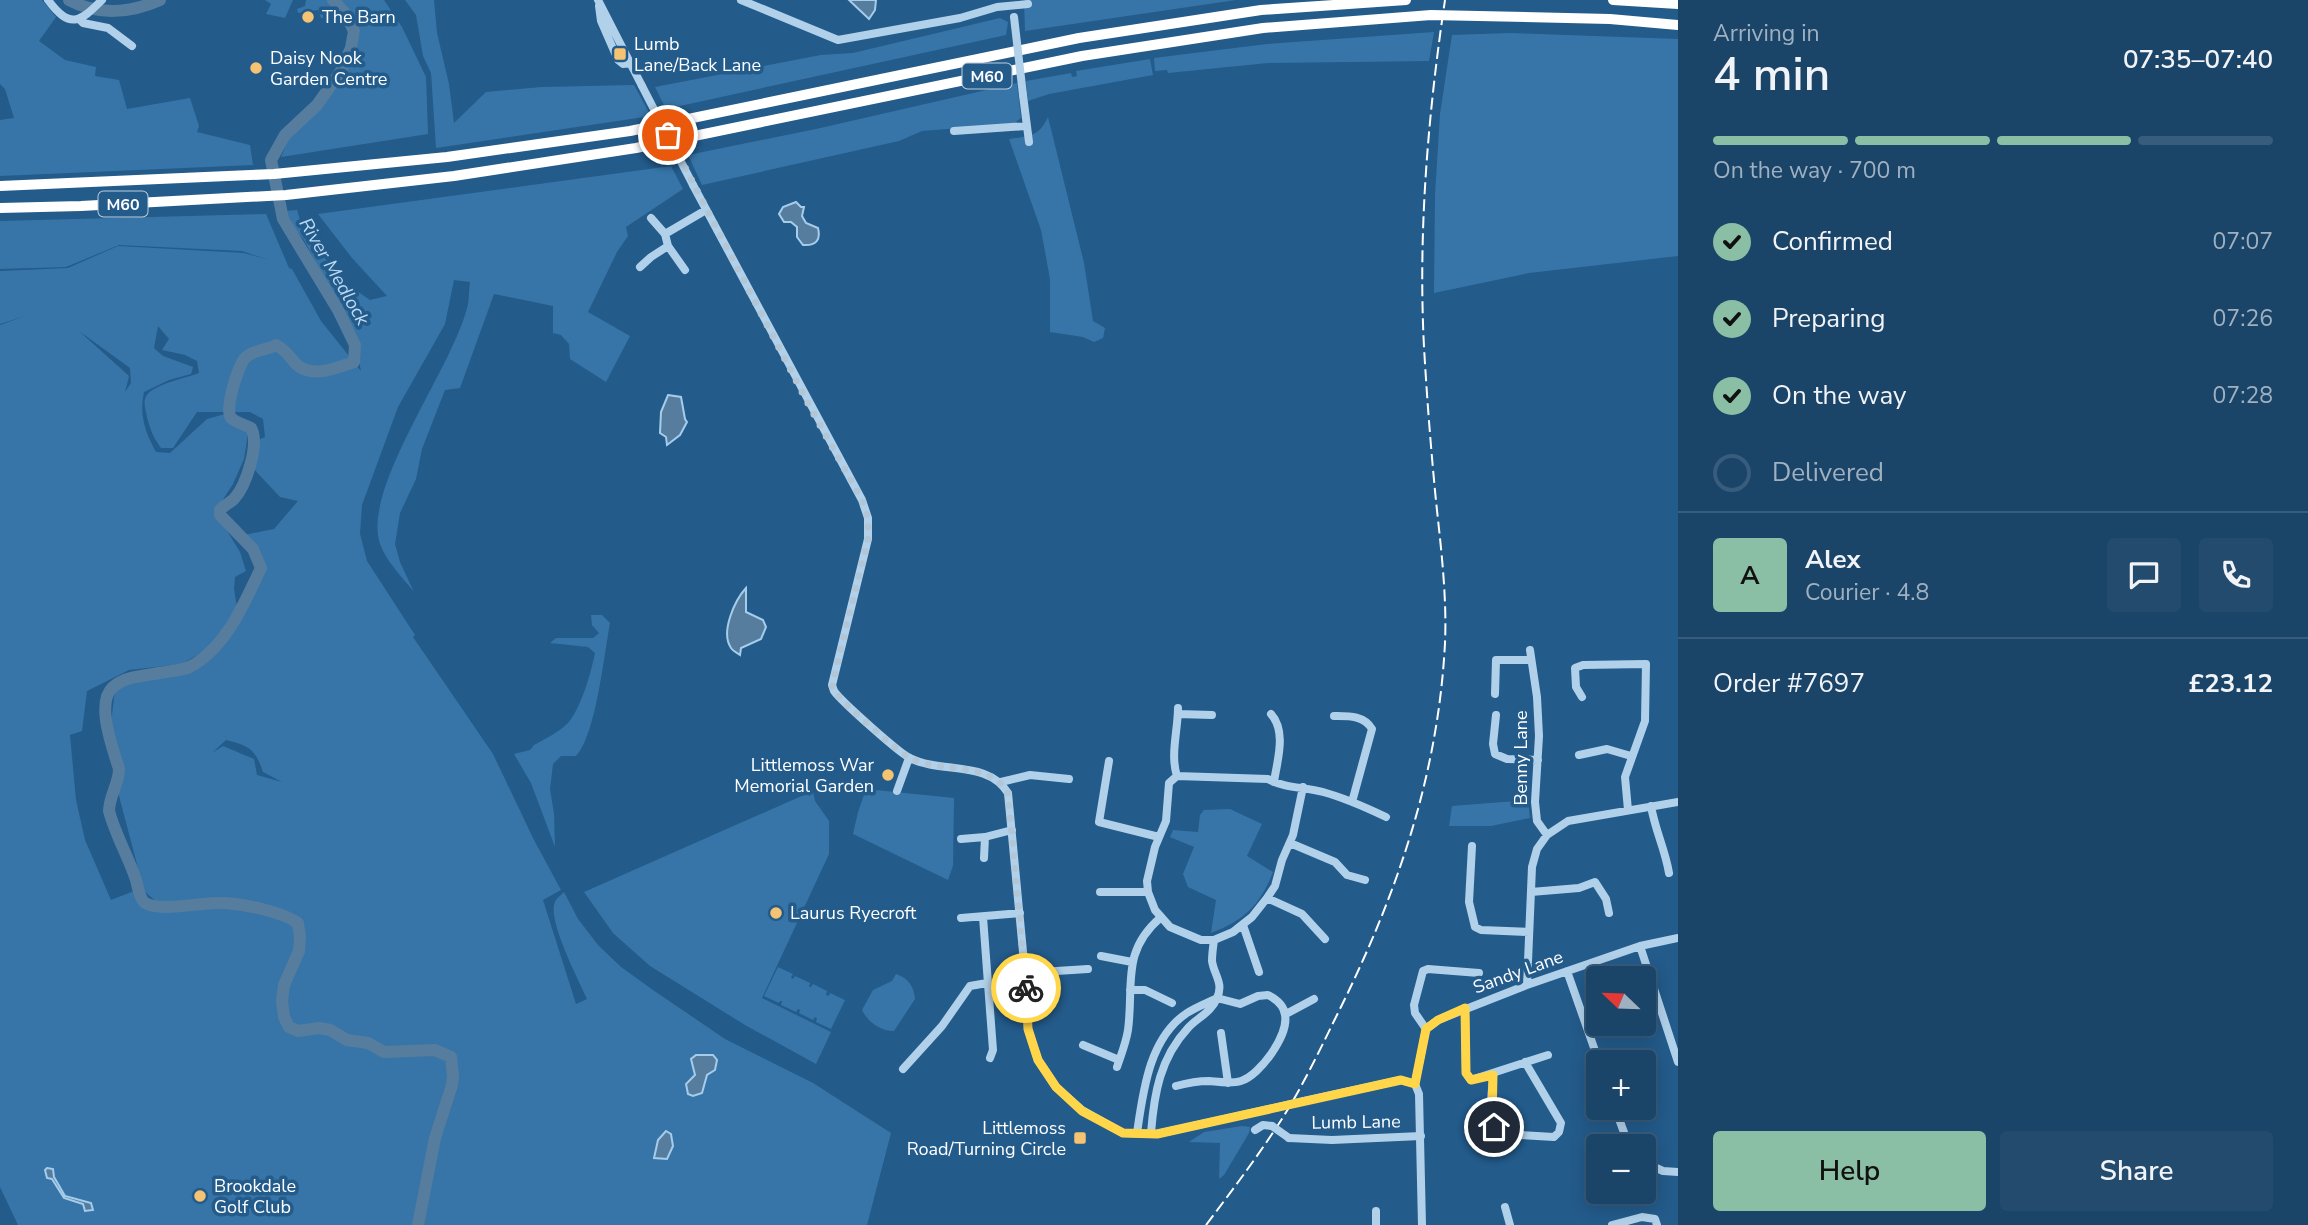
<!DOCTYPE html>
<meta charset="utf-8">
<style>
:root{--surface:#1a4468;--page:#234b6e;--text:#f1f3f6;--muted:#9fb0c0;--line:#385c7c;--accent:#8abfa5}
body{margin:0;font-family:"Nunito Sans",sans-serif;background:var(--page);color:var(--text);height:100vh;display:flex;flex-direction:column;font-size:26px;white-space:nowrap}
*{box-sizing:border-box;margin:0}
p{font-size:23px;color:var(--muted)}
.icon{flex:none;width:38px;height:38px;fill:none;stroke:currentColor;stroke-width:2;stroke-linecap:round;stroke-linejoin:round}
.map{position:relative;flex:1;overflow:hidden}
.drawer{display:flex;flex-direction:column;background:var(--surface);width:630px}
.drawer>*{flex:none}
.needle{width:46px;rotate:293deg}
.controls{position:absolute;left:1586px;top:966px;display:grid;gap:14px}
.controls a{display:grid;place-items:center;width:70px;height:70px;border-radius:7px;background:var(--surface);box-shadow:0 4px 18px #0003,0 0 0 2px var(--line);font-size:35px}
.pin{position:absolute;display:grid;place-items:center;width:60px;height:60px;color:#fff;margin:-30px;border:4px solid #fff;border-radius:50%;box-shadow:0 2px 7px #0007}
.courier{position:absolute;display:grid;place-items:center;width:70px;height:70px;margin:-35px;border:5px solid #ffd54a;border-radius:50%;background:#fff;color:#222;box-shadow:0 2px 9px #0007}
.headline em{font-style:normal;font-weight:600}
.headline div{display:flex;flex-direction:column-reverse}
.headline{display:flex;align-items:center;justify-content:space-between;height:119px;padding:0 35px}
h1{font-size:46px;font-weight:600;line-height:52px}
.bar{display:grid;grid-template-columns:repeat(4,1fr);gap:10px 7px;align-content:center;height:84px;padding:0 35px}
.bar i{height:9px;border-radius:5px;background:var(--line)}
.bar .selected{background:var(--accent)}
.bar p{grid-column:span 4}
.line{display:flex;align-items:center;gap:18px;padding:0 35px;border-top:2px solid var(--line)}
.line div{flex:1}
.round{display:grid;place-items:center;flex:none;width:74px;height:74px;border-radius:7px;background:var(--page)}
ol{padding:0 35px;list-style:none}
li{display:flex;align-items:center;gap:21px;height:77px}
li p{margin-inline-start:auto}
li .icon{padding:7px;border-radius:50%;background:var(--accent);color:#111;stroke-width:4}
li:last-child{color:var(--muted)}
li i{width:38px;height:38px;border:4px solid var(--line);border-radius:50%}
.action{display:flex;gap:14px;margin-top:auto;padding:14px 35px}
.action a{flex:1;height:80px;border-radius:7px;background:var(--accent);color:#111;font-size:28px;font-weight:600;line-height:80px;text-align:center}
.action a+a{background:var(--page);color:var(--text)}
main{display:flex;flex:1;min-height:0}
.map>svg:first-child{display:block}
.green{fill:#3775a8;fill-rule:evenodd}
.water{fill:#567d9e;stroke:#a5cdeb;stroke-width:2}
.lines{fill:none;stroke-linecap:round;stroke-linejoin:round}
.river{stroke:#567d9e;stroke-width:12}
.minor{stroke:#b1d1ea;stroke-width:8}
.highway{stroke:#fff;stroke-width:10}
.rail{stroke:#fff;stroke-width:2;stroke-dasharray:12 5;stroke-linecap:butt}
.minor-bridge{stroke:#b1d1ea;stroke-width:8}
.done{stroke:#b2c6d6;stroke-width:7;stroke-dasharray:0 12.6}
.route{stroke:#ffd54a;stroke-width:9}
.poi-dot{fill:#f6c373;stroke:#235b8b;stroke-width:2.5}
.labels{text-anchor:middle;stroke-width:7;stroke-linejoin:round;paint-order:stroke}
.shield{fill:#235b8b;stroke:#bdcedc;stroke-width:2}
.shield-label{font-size:16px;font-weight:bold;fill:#fff}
.poi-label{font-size:18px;fill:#fff;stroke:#235b8b;text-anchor:start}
.street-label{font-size:18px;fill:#fff;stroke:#235b8b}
.water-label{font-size:19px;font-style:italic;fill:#bcdaf2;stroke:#235b8b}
</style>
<main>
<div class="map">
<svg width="1678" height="1225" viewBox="0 0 1678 1225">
<rect width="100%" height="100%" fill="#235b8b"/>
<path class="green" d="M0 0H42L56 17 39 41 65 60 96 67 95 76 119 80 127 109 190 98 199 126 197 132 250 145 253 165 0 176V120L14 118 5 89 0 84Z
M265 0H293L285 18 266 14 271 4Z
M306 0H330L344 16 321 18 318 10 298 13 297 9 305 6Z
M340 0H384L402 27 426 77 428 134 281 157 290 136 319 110 340 83 355 55 360 31 352 12Z
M405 0H434L437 33 449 84 454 123 486 92 542 87 634 85 651 116 436 148 431 73 423 56 416 15Z
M1024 0H1236L1025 31Z
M1000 18 1008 22 1006 35 666 109 655 87 821 55 853 53Z
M1434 32 1429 61 1268 63 1168 73 1167 70 1155 71 1154 58 1267 44Z
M1509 33 1678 39V256L1529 273 1434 293 1435 195 1440 114 1452 35Z
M1150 59 1153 75 1049 94 1028 101 1026 81 1071 73 1072 77 1077 76 1076 71Z
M1017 83 1021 118 1013 124 922 131 899 141 702 185 688 155 816 129Z
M1048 117 1084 263 1093 321 1105 328 1103 338 1094 342 1083 337 1050 332V279L1041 230 1009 139C1029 136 1039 137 1048 117Z
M671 166 683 189 626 227 628 236 617 252 588 312 630 336 606 382 570 359 569 344 561 335 553 333V306L494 294 460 388 445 390 422 449 416 479 400 513 395 544 400 562 414 592C403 578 386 561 380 544 361 488 455 365 468 304 469 297 469 289 470 282L454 280 445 324 398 407 362 505 360 534 367 561 415 635 413 637 493 754 534 840 561 890 543 900 576 1004 587 999C578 979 550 925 554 905 555 899 560 896 564 892L578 919 598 945 621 967 653 990 725 1039 813 1083 891 1133 867 1225H18L0 1187V325L25 316 0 324V271L68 268 118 246 244 253 269 260 242 251 119 245 66 267 0 269V221L266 214 289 268 292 269 321 321 361 371 358 357 359 343 304 240 288 221 286 211 297 210 300 220 347 284 370 300 387 296 352 258 318 214ZM158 326 169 339 162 350 185 355 197 361 199 373C186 378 155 384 147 395 142 401 146 411 147 417 150 429 154 439 161 448H173L197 412H250L263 419 265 437 256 441 252 467 280 497 298 501 274 529 244 535 256 548 263 568 243 615 219 649 194 672 129 682 115 690 111 723 113 736 124 767 118 792 144 891 169 913 143 908 134 891 111 900 85 840 76 800 70 735 82 731 87 691 129 670 182 664 212 646 237 608 234 589 235 577 246 571 240 552 218 516 220 504 233 484 244 459 248 433 230 423 225 414 207 419 170 453 156 452C145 432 139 415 144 392L169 380 191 374 193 367 163 356 154 348ZM79 331 130 368 131 383 125 392 129 376ZM226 740C250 746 255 749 263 772L282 782 257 775 254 759 223 746 212 753Z
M591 615H602L610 623C604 655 596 735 576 756H561L553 764 550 789 554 814 555 847 531 783 514 754 530 750 534 745C545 739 559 732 568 723 581 708 591 673 595 653L588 647 550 643 556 638H593L599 633 592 625Z
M866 789 954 798 953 866 948 880 853 834 858 812Z
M813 791 815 801 829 821V854L762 998 831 1032 816 1064 745 1025 650 966 613 933 584 892Z
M1528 800 1530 818 1491 826H1449L1452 806Z
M1230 809 1262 824 1247 856 1273 872C1260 905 1245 920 1211 933L1216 900 1188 887 1183 874 1194 847 1170 837 1173 830 1198 832 1200 815 1204 810Z
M778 967 793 974 791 978 793 979 795 976 810 983 809 987H811L813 984 827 991 826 995 829 996 830 993 845 1000 831 1029 816 1022 817 1018 815 1017 813 1020 799 1013 800 1010 798 1009 796 1012 781 1005 782 1001H780L779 1003 764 996Z
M896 974C908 978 914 986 915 999L894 1031C880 1031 868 1022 862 1010L873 990 892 981Z
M1242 1126 1250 1127 1249 1133 1224 1175 1219 1179 1220 1143 1189 1142 1204 1132Z"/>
<path class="water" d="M849 0H876L875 10 869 19Z
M796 202 801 207H804L802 216 806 223 818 228C821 240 816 246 803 245L797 237V227L791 222H784L779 214 783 207Z
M668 395 681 397 685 419 687 422 680 435 667 445 666 437 660 433 661 412Z
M746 588V612L763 620 766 627 761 639 741 648 740 655C737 653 733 651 731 648 720 632 735 600 746 588Z
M696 1055H713L717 1060 715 1070 707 1075 702 1093 693 1096 688 1094 686 1084 695 1075 691 1059Z
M666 1131 671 1134 673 1146 667 1159 654 1158 658 1140Z
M47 1168 53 1169 54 1177 65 1196 91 1203 93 1210 85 1211 83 1204 64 1198 52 1179 47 1178 45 1170Z"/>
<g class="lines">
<path class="river" d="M69 0C98 16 131 13 160 0
M333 0 345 13 354 31 351 48 341 71 317 105 285 135 271 160 283 219 338 310 355 345 354 362C336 368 312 379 296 364 289 356 286 350 276 345 267 350 254 350 246 357 239 363 224 409 231 418 235 422 245 425 251 428 260 444 246 486 234 499 230 503 224 505 220 510V515L253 549 261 568C244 603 229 642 195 664 185 671 171 671 159 673 144 676 126 676 113 687 95 703 113 749 119 769 119 784 109 796 109 811 115 834 127 854 135 877 138 884 138 896 144 902 156 913 203 902 219 903 241 903 280 911 298 923L300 937 299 951 284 985 282 1001 284 1017 289 1027 298 1031 319 1028 330 1030 347 1040 368 1043 384 1052 435 1050 451 1057 453 1076 452 1085 435 1138 418 1225"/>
<path class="minor" d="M48 0C70 30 80 22 102 0
M598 0 642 86
M741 0 838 40 960 18 997 7 1028 4
M599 6 601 21 618 60 623 64 630 63
M80 20 83 23 108 28 132 46
M1023 95 1029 142
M954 131 1026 126
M693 185 862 500 868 518V539L832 685 834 691C841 701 899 753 910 758 942 774 988 760 1008 793L1025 973 1028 1029 1038 1060 1056 1087 1082 1110 1123 1133 1157 1134 1283 1106
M651 218 665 234 706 210
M668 246 685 270
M640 267 651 257 668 246 665 234
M1495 694 1496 660H1531
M1582 697 1576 687 1575 668 1583 665 1646 664 1645 721 1625 777 1628 810
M1178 714 1212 715
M1271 714C1287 732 1277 761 1274 782
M1496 715 1493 744 1495 754 1507 759 1538 760
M1334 716C1348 716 1364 715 1372 729L1352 802
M1579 755 1607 749 1631 756
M1109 761 1099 822 1159 837
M1177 776C1170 755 1178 730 1178 708
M1001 782 1030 775 1069 779
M1303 787 1293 835 1282 860 1275 886 1267 898 1252 917 1233 932 1214 940H1201L1170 927 1155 910 1148 892 1147 881 1155 847 1166 821 1169 783 1177 776 1268 779C1284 788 1304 787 1323 792 1345 798 1365 807 1386 817
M897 791 909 758
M1651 806C1655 830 1665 849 1669 873
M1547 835 1568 821 1678 802
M961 839 985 837 1012 830
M1290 843 1335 862 1347 875 1365 880
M1472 846 1469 902 1475 927 1481 930 1529 932
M984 858 985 837
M1100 892H1148
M1531 892 1579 888 1595 882 1606 899 1609 913
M1267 898 1302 914 1325 939
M983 917 993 1050 990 1058
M961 918 1020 913
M1243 925 1259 972
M1640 946 1678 1062
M1101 956 1132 962
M1567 971 1599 1062
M1025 973 1088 969
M1527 985 1532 867 1537 849 1547 835 1537 821 1535 802 1539 736 1537 697 1530 650
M1130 990H1145L1172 1003
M1465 1008 1466 1073 1471 1080 1548 1055
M1286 1014 1314 999
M1426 1029 1415 1013 1414 1005 1423 971 1428 969 1479 973
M1221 1033 1228 1083
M1083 1045 1119 1060
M1117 1067C1121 1055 1126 1043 1128 1030 1134 985 1121 952 1160 918
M903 1069 942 1026 970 986 987 983
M1493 1075C1493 1092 1484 1125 1503 1134L1554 1137 1559 1132 1561 1123 1525 1062
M1415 1084 1426 1029 1438 1020 1527 985 1640 946 1678 938
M1415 1084 1419 1094 1422 1225
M1176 1086C1187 1083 1197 1081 1209 1081 1220 1082 1231 1084 1241 1081 1260 1075 1289 1035 1285 1015 1284 1006 1276 999 1268 995L1258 996 1240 1004 1217 998
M1304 1101 1401 1080 1415 1084
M1615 1108 1629 1146
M1255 1130 1263 1125 1272 1126
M1137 1133C1143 1092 1149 1038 1187 1013 1196 1007 1207 1003 1217 998
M1151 1133C1154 1094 1160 1058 1188 1028 1198 1017 1211 1013 1217 998 1224 983 1214 975 1212 961 1212 955 1213 947 1214 940
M1289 1138 1332 1140 1421 1136
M1643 1162 1663 1171 1678 1172
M1505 1207 1510 1225
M1376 1225V1211
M1612 1225 1642 1217 1655 1219 1657 1225"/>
<path class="highway" d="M1613 0 1678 4
M0 186 274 174 447 157 630 131 1079 38 1261 10 1406 0
M0 208 81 206 286 195 454 176 636 148 1082 56 1263 28 1431 15 1610 19 1678 25"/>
<path class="rail" d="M1206 1225C1231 1192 1255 1160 1278 1125 1299 1093 1316 1058 1333 1023 1394 902 1438 780 1445 643 1447 596 1441 548 1436 501 1431 450 1427 399 1424 347 1418 232 1428 114 1445 0"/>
<path class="minor-bridge" d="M1014 17 1023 95
M642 86 693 185
M1283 1106 1304 1101
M1272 1126 1289 1138"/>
</g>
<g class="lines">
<path class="done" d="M668 135 811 409 862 500 868 518V539L832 685 834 691C841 701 899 753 910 758 941 774 989 760 1008 793L1026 988"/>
<path class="route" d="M1026 988 1028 1029 1038 1060 1056 1087 1082 1111 1123 1133 1157 1134 1401 1080 1415 1084 1426 1029 1438 1020 1465 1008 1466 1073 1471 1080 1493 1075 1492 1119 1494 1127"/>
</g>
<g class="poi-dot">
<circle cx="308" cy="17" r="7"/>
<rect x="613" y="47" width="14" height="14" rx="3.5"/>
<circle cx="256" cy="68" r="7"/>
<circle cx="888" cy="775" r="7"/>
<circle cx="776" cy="913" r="7"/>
<rect x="1073" y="1131" width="14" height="14" rx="3.5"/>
<circle cx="200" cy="1196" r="7"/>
</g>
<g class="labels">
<g class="shield">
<rect x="962.5" y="63.5" width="49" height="25" rx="5"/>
<rect x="98.5" y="191.5" width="49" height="25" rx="5"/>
</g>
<g class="shield-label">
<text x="987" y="82">M60</text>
<text x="123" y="210">M60</text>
</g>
<g class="poi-label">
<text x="322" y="23">The Barn</text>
<text x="634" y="50">Lumb<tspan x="634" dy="21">Lane/Back Lane</tspan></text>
<text x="270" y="64">Daisy Nook<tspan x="270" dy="21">Garden Centre</tspan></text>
<text x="874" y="771" text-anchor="end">Littlemoss War<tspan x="874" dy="21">Memorial Garden</tspan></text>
<text x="790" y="919">Laurus Ryecroft</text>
<text x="1066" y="1134" text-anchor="end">Littlemoss<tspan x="1066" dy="21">Road/Turning Circle</tspan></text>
<text x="214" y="1192">Brookdale<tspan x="214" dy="21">Golf Club</tspan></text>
</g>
<g class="street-label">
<text transform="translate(1521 758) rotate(-90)" y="6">Benny Lane</text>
<text transform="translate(1518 972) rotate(-20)" y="6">Sandy Lane</text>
<text transform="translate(1356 1122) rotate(-1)" y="6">Lumb Lane</text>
</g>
<g class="water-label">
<text transform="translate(335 271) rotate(60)" y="7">River Medlock</text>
</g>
</g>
</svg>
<div class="controls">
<a><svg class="needle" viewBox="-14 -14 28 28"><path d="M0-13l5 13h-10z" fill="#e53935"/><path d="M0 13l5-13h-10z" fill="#9fb0c0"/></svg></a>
<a>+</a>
<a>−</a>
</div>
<div class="pin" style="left:668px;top:135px;background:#ea580c"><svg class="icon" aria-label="bag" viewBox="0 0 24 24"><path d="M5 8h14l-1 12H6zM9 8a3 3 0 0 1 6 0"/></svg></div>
<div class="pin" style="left:1494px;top:1127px;background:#1f2937"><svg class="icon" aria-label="home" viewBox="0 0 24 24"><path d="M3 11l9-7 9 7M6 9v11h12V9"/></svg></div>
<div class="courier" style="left:1026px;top:988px"><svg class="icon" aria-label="bike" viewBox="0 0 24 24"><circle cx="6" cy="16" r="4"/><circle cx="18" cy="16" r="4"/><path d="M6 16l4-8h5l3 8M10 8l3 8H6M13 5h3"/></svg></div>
</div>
<section class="drawer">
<div class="headline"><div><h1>4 min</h1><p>Arriving in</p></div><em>07:35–07:40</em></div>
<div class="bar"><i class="selected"></i><i class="selected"></i><i class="selected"></i><i></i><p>On the way · 700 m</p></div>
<ol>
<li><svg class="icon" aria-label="check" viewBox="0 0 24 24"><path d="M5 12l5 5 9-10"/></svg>Confirmed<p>07:07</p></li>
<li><svg class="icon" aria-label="check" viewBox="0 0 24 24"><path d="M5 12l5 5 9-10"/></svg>Preparing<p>07:26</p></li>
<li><svg class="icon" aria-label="check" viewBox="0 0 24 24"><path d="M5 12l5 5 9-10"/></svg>On the way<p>07:28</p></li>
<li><i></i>Delivered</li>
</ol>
<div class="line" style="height:126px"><b class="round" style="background:var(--accent);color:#111">A</b><div><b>Alex</b><p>Courier · 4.8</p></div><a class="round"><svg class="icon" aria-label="chat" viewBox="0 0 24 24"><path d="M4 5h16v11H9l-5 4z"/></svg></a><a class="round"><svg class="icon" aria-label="phone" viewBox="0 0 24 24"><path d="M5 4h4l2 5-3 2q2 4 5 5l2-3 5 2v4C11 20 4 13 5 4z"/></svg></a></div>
<div class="line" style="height:91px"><div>Order #7697</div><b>£23.12</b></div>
<div class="action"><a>Help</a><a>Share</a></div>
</section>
</main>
